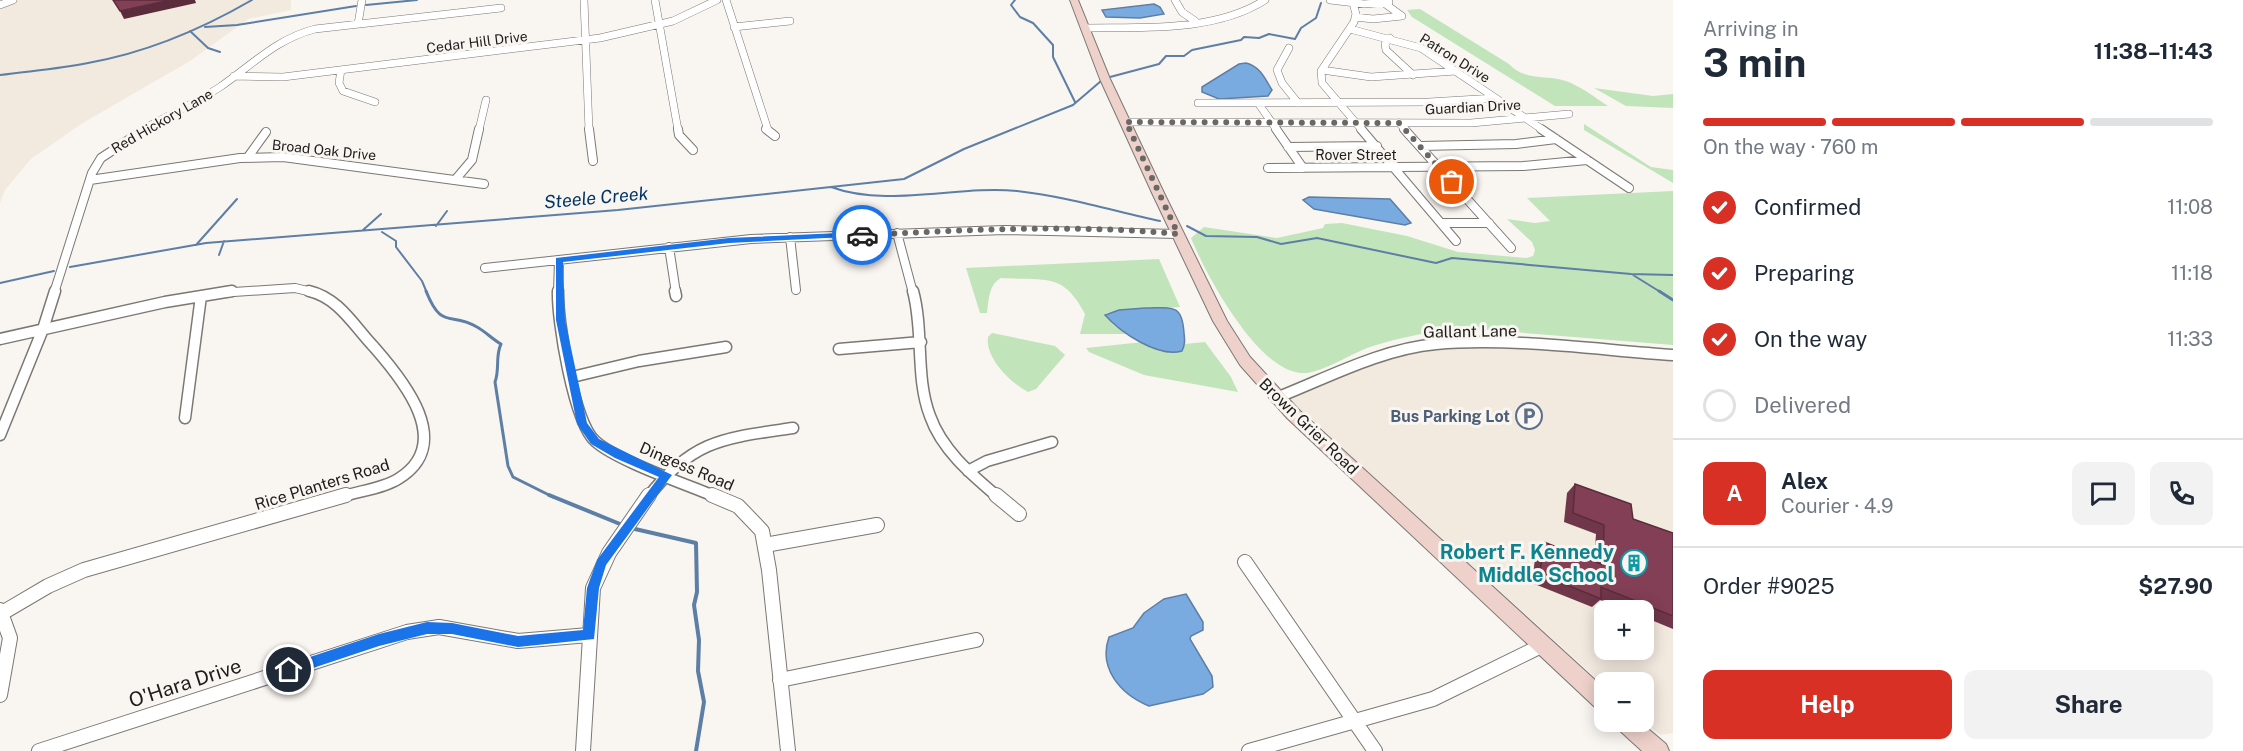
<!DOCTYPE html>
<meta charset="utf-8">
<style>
:root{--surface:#fff;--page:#f2f2f3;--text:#1f2937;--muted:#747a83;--line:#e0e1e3;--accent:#d93025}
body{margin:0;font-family:"Public Sans",sans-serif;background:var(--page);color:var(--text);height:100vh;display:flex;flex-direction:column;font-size:22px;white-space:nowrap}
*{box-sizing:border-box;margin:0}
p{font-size:20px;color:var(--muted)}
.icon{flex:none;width:33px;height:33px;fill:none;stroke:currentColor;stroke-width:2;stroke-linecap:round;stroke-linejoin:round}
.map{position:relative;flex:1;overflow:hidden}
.sheet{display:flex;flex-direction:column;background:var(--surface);width:570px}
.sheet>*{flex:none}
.fabs{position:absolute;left:1594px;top:600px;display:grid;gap:12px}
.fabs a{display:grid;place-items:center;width:60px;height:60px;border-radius:12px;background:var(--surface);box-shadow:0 3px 15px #0003;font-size:30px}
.pin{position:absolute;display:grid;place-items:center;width:51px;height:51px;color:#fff;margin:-26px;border:3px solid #fff;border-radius:50%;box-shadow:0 2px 6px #0007}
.courier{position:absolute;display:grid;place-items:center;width:60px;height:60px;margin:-30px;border:4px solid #1a73e8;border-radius:50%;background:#fff;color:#222;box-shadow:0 2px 8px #0007}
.overview em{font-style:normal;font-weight:700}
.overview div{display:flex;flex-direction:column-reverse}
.overview{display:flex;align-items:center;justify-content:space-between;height:102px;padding:0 30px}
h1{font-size:39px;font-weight:700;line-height:45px}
.bar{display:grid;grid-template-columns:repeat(4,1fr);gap:9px 6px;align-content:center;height:72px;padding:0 30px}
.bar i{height:8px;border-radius:4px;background:var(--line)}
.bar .current{background:var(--accent)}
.bar p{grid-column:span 4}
.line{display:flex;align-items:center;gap:15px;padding:0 30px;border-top:2px solid var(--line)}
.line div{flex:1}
.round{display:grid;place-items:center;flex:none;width:63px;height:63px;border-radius:12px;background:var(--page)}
ol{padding:0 30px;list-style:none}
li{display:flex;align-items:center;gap:18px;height:66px}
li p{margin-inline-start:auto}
li .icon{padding:6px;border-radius:50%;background:var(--accent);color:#fff;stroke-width:4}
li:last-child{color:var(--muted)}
li i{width:33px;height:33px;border:3px solid var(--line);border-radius:50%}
.button{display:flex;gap:12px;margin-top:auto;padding:12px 30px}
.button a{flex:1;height:69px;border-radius:12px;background:var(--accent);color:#fff;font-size:24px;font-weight:700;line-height:69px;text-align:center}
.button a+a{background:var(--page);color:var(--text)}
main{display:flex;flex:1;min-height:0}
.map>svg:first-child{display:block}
.built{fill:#f2e9df;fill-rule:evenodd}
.green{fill:#c1e4bb}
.water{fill:#79aae0;stroke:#5d7fa5;stroke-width:1.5}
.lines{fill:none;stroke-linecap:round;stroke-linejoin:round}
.stream-far2{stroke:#5d7fa5;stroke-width:2}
.stream-far1{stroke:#5d7fa5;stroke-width:3}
.stream{stroke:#5d7fa5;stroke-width:4}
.street-far3-casing{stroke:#7b7874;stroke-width:8}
.street-far2-casing{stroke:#7b7874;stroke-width:10}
.street-far1-casing{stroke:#7b7874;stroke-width:13}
.street-casing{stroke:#7b7874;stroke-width:16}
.secondary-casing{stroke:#7b7874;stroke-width:2}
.street-far3{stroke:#fff;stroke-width:7}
.street-far2{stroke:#fff;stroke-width:8}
.street-far1{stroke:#fff;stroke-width:10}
.street{stroke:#fff;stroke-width:14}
.secondary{fill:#eed1cb;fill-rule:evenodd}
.wall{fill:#70364a}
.shaded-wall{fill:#5b2c3c}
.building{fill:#823f56;stroke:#5b2c3c;stroke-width:1.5}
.route{fill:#1a73e8}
.done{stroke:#6a6865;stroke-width:6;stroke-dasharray:0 10.8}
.labels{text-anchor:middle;stroke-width:6;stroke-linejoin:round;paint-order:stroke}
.far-street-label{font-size:14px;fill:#1d1c1a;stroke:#f9f5f1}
.street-label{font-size:16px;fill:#1d1c1a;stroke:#f9f5f1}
.service-label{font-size:16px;font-weight:bold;fill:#4e5e75;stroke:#f9f5f1;text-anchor:end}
.water-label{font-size:18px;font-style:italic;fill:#003565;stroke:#f9f5f1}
.near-culture-label{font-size:20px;font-weight:bold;fill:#0d838f;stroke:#f9f5f1;text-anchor:end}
.near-street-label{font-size:20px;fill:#1d1c1a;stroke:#f9f5f1}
</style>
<main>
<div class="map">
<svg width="1673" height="751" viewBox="0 0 1673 751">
<rect width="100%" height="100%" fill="#f9f5f1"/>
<path class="built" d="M0 0H291V10L248 19 190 61 81 124 31 159 5 190 0 203Z
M1470 345 1673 358V733L1660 735 1644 721V682H1605V686L1288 399 1378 361 1417 349ZM1605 610H1644V650H1605Z"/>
<path class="green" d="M1420 9 1509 64C1526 83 1550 73 1571 83 1584 89 1596 98 1608 106H1555L1412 17 1407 10Z
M1594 88 1653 96 1673 94V108L1626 106Z
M1584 124 1651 167 1673 170V183L1584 130Z
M1673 191V345L1463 328C1432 331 1402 337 1373 346 1352 352 1321 375 1300 373 1256 368 1206 275 1191 238L1204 227 1277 238 1323 228 1325 224 1342 223 1407 236 1458 252 1527 258 1533 256 1535 250 1532 242 1507 219 1535 223 1550 221 1527 198Z
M1159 259 1180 307 1106 313 1112 324 1127 334H1080L1085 314C1063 271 1044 281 1001 278 988 285 989 301 987 313H980L966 268Z
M992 333 1055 346 1065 355 1036 389 1028 392C1011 383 985 358 988 337Z
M1143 342 1158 350 1182 351 1185 344 1205 342 1231 377 1238 392 1144 375 1089 352 1086 348Z"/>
<path class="water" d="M1154 4 1160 7 1164 14 1140 18 1106 17 1102 10Z
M1246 63C1261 67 1265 79 1272 90L1268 96 1219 99 1202 92V87L1239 64Z
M1309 197 1390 199 1411 223 1405 225 1314 209 1303 200Z
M1145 308C1172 308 1182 303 1184 333 1185 341 1185 344 1182 351 1158 358 1120 332 1105 315L1119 310Z
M1186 594 1203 622V630L1191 636 1190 639 1212 676 1213 687 1203 694 1149 706C1120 694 1098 668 1109 637L1133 628 1144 613 1164 599Z"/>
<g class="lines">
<path class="stream-far2" d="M1015 0 1011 5 1020 17 1033 23 1053 45V57L1075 102
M366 5 417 0
M205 27 237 25 356 6
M190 31 208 48 220 52
M0 75C29 71 59 69 88 63 145 53 202 29 252 0
M1110 77 1159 64 1166 56H1184L1192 50 1241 40 1244 37 1259 38 1269 34 1295 39 1301 28 1316 18 1321 3
M831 187C888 208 958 185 1017 191 1064 196 1114 211 1160 221
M436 226 447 211
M1187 226 1206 236 1257 237 1281 244 1317 238 1436 263 1452 258 1631 274 1673 275
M363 230 381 214
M382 232 396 241V247L422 281 427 293
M196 245 237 199
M219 255 224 241
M70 267 206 243 618 210 904 179 964 149 1073 105 1101 81
M1633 275 1662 293
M0 283 54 271"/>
<path class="stream-far1" d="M426 291C442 331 450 311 477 327 486 332 492 339 501 344 495 356 500 369 495 382L508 466 513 477 553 497
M1659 291 1673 300"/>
<path class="stream" d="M549 495 620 524
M635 529 696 543 697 592 694 605 699 640 698 671 704 702 696 751"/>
<defs>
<path id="street-far3" d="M584 0 589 130
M655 0 678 130
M726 0 768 130
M1175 0 1182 12 1195 21
M1330 0 1364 4 1389 2
M1353 3 1356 14 1354 22 1321 71 1322 83 1362 130
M0 5 13 0
M1355 17 1373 19 1402 16 1384 3
M358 24 362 0
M734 27 790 21
M1087 28C1144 27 1215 32 1265 0
M1350 29 1421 48 1543 130
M1390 38 1385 44 1386 50 1413 75
M1289 48 1277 70 1282 83 1298 103
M341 70 339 83 343 91 375 102
M1322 70 1371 77 1456 71
M234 76 283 77 600 38 673 21 717 0
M1198 103 1429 102 1495 98
M1258 103 1277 130
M1126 122 1471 123 1569 114
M1399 123 1406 130
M142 130C168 116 195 103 220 87 252 65 276 39 315 29L501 8
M479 130 486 100"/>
<path id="street-far2" d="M589 129 593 161
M678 129 679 135 693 150
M766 129 775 136
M1276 129 1303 168
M1361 129 1456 241
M1404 129 1511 248
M1541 129 1629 188
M1420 146 1516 144 1556 139
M1288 147 1377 146
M248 157 266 132
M1268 168 1523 166 1587 160
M90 180 240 158 283 157 484 184
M455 180 472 160 479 129
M1441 223H1489
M897 233 913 293
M790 237 796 290
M669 247 676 293
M485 268 751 239 1005 230 1178 234
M54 293 92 173 101 158 145 129
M219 293 295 288 316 293
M558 293 559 260"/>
<path id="street-far1" d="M309 291C339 298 354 326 374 347 403 380 456 444 398 479 382 489 358 491 341 497
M558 291C557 321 574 422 595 441 617 461 686 484 716 497
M675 291 676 296
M913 291C924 331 915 377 930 416 942 450 971 474 998 497
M0 339 165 302 232 291
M839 349 921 342
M572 377 639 361 726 347
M1276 398C1327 378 1381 349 1436 344 1509 337 1599 350 1673 355
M185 418 201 296
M0 435 43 329 55 291
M968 471 987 461 1052 442
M648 497C693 439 725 438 793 428"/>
<path id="street" d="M712 495 738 506 762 531 769 570 788 751
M996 495 1019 514
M765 545 877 525
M1245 562 1375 751
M0 610 10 638 0 695
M2 613 48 586 84 570 346 495
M780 680 976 640
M39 751 407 632 439 627 518 641 589 635
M583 751 593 588 609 553 649 495
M1249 751 1433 699 1541 646"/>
<path id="secondary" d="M1070 0H1078L1110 79 1165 195 1227 321 1250 357 1299 410 1605 689V713L1598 710 1287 418 1240 365 1213 321 1153 195 1100 79Z
M1615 722H1640L1666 744 1669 751H1642L1618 729Z"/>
</defs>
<use href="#street-far3" class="street-far3-casing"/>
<use href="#street-far2" class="street-far2-casing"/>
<use href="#street-far1" class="street-far1-casing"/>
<use href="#street" class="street-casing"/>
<use href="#secondary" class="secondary-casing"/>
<use href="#street-far3" class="street-far3"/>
<use href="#street-far2" class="street-far2"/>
<use href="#street-far1" class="street-far1"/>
<use href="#street" class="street"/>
<use href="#secondary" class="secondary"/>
</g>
<path class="wall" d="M1575 484 1633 519 1673 533V629L1644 617V610H1627L1600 600 1592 607 1532 583 1536 551 1544 542 1594 562 1596 534 1564 522 1567 493Z"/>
<path class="shaded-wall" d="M171 0H195L196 3 124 19 120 11Z"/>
<path class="building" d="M113 0H171L120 11Z
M1575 484 1631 504 1633 519 1673 533V616L1601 587V599L1540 574 1544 542 1603 565 1604 525 1573 513Z"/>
<path class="route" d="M862 232 865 236 729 243 563 262 565 320 587 423 599 439 672 475 606 565 599 588 594 639 518 647 452 634H427L379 646 289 676 284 674 282 670 289 664 379 634 427 622 452 623 518 636 583 630 587 588 597 560 659 477 615 458 591 444 577 424 556 320V258L729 238Z"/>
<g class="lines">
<path class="done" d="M862 235C967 230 1074 224 1178 234L1126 122 1399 123 1452 182"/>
</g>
<defs>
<symbol id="parking-ring" viewBox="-11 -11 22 22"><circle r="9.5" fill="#f9f5f1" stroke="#5c6f8a" stroke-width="1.5"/><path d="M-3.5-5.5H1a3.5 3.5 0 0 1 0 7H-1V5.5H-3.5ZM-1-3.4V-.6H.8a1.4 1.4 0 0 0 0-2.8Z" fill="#5c6f8a"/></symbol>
<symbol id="building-ring" viewBox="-11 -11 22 22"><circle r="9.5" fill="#f9f5f1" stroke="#0f9aa8" stroke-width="1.5"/><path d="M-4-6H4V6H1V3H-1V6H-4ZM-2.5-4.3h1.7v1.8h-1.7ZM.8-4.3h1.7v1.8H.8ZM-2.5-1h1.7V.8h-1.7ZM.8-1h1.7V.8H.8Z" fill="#0f9aa8"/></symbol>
</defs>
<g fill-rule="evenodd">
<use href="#parking-ring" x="1514" y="401" width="30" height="30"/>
<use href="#building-ring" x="1619" y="548" width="30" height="30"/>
</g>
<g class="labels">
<g class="far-street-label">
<text transform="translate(477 42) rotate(-7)" y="5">Cedar Hill Drive</text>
<text transform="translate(1455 58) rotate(32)" y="5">Patron Drive</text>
<text transform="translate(1473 107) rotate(-3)" y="5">Guardian Drive</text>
<text transform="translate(162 121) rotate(-30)" y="5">Red Hickory Lane</text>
<text transform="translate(324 150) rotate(6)" y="5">Broad Oak Drive</text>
<text x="1356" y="160">Rover Street</text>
</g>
<g class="street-label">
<text transform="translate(1470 331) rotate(-1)" y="6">Gallant Lane</text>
<text transform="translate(1309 426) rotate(44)" y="6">Brown Grier Road</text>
<text transform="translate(687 466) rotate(23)" y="6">Dingess Road</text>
<text transform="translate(322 484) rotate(-17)" y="6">Rice Planters Road</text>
</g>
<g class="service-label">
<text x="1510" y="422">Bus Parking Lot</text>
</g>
<g class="water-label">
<text transform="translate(596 198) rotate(-5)" y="6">Steele Creek</text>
</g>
<g class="near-culture-label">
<text x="1614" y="559">Robert F. Kennedy<tspan x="1614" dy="23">Middle School</tspan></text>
</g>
<g class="near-street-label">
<text transform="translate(185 683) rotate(-18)" y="7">O'Hara Drive</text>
</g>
</g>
</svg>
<div class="fabs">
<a>+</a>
<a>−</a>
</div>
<div class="pin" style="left:1452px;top:182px;background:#ea580c"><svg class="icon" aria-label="bag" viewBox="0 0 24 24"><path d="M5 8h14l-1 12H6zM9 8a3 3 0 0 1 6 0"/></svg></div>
<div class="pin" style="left:289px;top:670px;background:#1f2937"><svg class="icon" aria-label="home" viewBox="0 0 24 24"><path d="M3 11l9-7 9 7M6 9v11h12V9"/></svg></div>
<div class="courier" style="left:862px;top:235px"><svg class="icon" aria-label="car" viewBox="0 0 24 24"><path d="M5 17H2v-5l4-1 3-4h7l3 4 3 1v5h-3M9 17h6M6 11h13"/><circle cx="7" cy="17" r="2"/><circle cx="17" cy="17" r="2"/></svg></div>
</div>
<section class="sheet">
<div class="overview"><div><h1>3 min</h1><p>Arriving in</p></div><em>11:38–11:43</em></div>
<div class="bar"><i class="current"></i><i class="current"></i><i class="current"></i><i></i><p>On the way · 760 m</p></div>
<ol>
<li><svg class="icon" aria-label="check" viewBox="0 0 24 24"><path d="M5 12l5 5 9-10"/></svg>Confirmed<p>11:08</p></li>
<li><svg class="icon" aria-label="check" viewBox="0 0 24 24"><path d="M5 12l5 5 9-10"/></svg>Preparing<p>11:18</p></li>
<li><svg class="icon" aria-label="check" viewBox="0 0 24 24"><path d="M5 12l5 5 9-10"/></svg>On the way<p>11:33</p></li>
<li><i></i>Delivered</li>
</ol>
<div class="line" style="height:108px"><b class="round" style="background:var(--accent);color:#fff">A</b><div><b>Alex</b><p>Courier · 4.9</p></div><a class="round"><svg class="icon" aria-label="chat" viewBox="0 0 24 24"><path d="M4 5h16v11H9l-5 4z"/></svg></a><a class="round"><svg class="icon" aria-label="phone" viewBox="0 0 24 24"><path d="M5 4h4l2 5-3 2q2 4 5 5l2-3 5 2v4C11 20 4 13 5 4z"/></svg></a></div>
<div class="line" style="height:78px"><div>Order #9025</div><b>$27.90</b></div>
<div class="button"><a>Help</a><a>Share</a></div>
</section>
</main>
